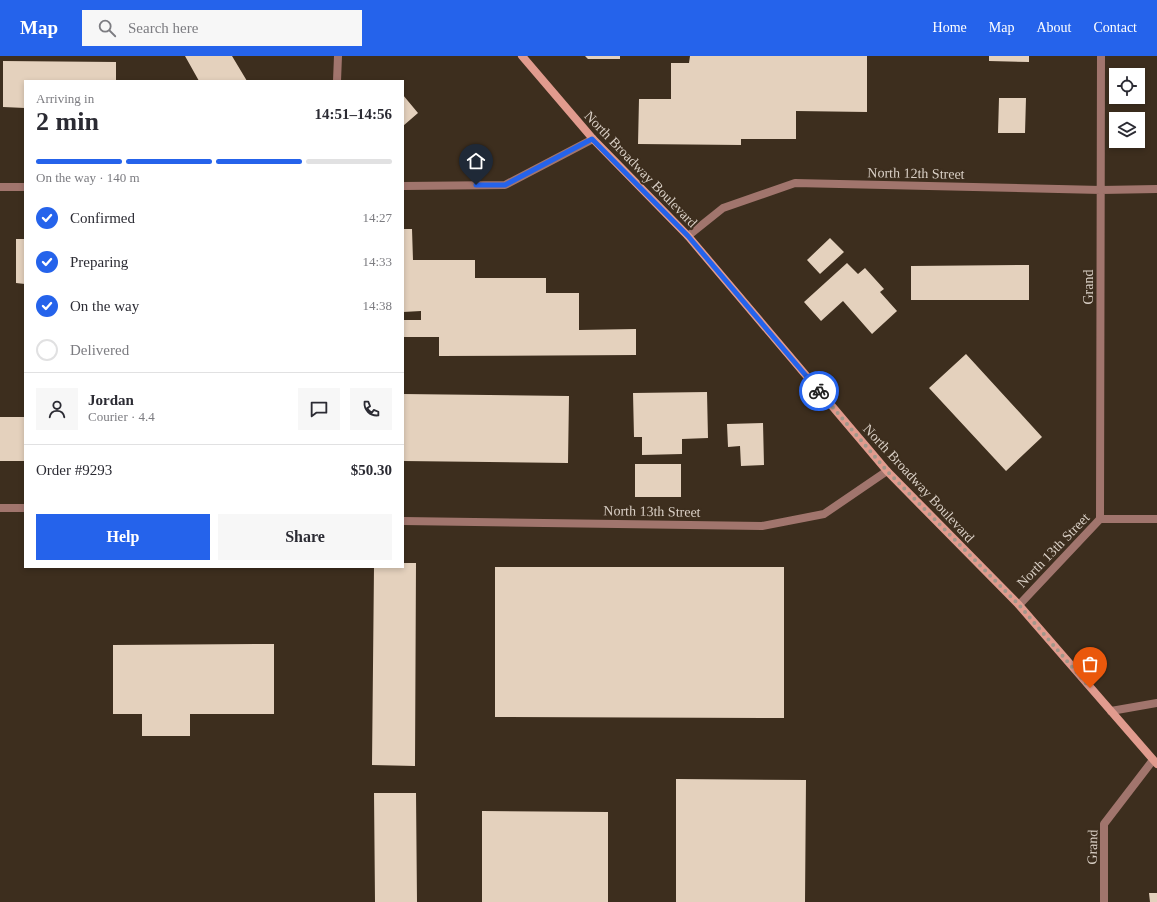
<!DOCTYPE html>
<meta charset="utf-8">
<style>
:root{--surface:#fff;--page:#f7f7f7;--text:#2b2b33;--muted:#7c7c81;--line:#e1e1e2;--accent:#2563eb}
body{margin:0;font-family:"Times New Roman",serif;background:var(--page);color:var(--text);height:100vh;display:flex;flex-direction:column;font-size:15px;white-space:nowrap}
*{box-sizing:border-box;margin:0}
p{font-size:13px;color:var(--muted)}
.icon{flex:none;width:22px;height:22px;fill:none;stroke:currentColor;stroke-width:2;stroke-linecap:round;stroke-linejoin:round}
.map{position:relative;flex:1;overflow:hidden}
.details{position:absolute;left:24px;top:24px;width:380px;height:488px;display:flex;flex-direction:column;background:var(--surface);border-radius:0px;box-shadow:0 2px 6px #0003}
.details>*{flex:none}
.tools{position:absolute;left:1109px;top:12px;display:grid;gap:8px}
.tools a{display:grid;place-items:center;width:36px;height:36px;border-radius:0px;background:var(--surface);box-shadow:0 2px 6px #0003;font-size:20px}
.pin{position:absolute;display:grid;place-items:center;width:34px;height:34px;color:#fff;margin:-41px -17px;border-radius:50% 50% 50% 0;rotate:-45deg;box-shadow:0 0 4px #0007}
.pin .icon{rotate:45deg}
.courier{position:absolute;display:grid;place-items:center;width:40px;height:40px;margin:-20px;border:3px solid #2563eb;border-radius:50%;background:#fff;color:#222;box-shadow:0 1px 5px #0007}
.summary em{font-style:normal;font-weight:700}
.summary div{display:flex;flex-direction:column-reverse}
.summary{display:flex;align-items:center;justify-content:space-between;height:68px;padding:0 12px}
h1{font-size:26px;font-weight:700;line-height:30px}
.bar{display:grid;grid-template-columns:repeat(4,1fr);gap:6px 4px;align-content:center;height:48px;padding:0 12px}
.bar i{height:5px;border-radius:3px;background:var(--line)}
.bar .active{background:var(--accent)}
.bar p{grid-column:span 4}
.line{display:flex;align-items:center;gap:10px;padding:0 12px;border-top:1px solid var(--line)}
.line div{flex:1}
.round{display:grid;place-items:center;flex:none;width:42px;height:42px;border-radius:0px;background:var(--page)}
ol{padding:0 12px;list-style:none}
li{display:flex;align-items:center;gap:12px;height:44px}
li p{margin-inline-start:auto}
li .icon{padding:4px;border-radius:50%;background:var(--accent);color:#fff;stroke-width:4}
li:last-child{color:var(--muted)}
li i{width:22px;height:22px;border:2px solid var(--line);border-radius:50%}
.cta{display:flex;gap:8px;margin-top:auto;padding:8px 12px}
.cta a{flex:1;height:46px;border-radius:0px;background:var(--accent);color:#fff;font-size:16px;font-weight:700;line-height:46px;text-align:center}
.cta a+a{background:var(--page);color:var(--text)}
header{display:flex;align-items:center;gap:24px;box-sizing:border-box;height:56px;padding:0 20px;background:var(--accent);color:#fff}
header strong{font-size:19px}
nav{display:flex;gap:22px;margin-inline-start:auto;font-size:14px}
.search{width:280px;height:36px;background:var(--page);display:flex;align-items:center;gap:10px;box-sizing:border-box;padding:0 14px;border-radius:0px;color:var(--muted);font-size:15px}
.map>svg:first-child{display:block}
.building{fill:#e4d1bd}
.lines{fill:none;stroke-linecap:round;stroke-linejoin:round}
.service{stroke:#a1756d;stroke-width:8}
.minor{stroke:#a1756d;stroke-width:8}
.secondary{stroke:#e19b8e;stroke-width:8}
.done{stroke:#a2978b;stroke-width:4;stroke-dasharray:0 7.2}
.route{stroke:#2563eb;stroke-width:5}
.labels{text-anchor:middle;stroke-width:4;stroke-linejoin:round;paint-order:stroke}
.street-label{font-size:14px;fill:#d9cfc5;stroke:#3d2e1e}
</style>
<header>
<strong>Map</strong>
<div class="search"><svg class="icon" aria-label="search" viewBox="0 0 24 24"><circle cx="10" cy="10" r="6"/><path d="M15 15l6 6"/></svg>Search here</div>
<nav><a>Home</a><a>Map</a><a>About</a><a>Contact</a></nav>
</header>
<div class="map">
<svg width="1157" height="846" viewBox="0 0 1157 846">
<rect width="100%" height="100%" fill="#3d2e1e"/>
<path class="building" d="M185 0H232L247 25H199Z
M585 0H620V3H588Z
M690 0H867V56L796 55V83H741V89L638 88 639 43H671V7H689Z
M989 0H1029V6L989 5Z
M3 5 116 6V25H25V52L3 51Z
M403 39 418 57 403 70Z
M999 42H1026L1025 77H998Z
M403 173H412L413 204H475V222H546V237H579V274L636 273V299L439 300V281H403V264H421V255L403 256Z
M830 182 844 196 820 218 807 204Z
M16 183H25V228L16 227Z
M847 207 858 218 865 212 884 233 880 236 897 255 872 278 843 245 821 265 804 246Z
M1029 209V244H911V210Z
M966 298 1042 381 1006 415 929 332Z
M707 336 708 382 682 383V398L642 399V381H634L633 337Z
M403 338 569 340 568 407 403 405Z
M0 361H25V405H0Z
M763 367 764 409 741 410 740 390 728 391 727 368Z
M635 408H681V441H635Z
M403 507H416L415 710 372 709 374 511H403Z
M495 511H784V662L495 661Z
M274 588V658H190V680H142V658H113V589Z
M676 723 806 724 805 846H676Z
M374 737H416L417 846H375Z
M482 755 608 756V846H482Z
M1149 837H1157V846H1150Z"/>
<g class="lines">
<path class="service" d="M1111 655 1157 647"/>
<path class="minor" d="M337 25 338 0
M403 130 505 129 593 83
M0 131H25
M688 180 723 152 795 127 1101 134 1157 133
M0 452H25
M1100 463 1101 0
M403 465 762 470 824 458 887 415
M1019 549 1100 463H1157
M1104 846V768L1153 704"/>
<path class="secondary" d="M522 0 593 83 688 180 887 415 1019 549 1157 708"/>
</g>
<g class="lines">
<path class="done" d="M819 335 887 415 1019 549 1090 632"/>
<path class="route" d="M476 129H505L592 83 688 180 819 335"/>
</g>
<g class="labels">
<g class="street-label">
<text transform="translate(641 113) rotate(46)" y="5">North Broadway Boulevard</text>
<text transform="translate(916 117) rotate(1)" y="5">North 12th Street</text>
<text transform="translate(1088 231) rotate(-90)" y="5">Grand</text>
<text transform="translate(919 427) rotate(47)" y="5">North Broadway Boulevard</text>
<text transform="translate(652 455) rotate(1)" y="5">North 13th Street</text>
<text transform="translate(1053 494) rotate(-46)" y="5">North 13th Street</text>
<text transform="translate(1092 791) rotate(-88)" y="5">Grand</text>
</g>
</g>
</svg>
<div class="tools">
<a><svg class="icon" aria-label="locate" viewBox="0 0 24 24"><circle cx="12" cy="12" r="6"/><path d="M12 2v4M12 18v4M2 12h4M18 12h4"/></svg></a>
<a><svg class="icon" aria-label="layers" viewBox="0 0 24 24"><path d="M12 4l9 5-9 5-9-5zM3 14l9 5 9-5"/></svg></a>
</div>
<div class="pin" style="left:1090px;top:632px;background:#ea580c"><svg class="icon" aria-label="bag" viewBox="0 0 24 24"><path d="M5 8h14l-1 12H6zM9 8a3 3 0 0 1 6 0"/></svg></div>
<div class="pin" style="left:476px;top:129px;background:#1f2937"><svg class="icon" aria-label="home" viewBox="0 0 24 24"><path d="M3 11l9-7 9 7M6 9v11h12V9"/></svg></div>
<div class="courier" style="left:819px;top:335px"><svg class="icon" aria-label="bike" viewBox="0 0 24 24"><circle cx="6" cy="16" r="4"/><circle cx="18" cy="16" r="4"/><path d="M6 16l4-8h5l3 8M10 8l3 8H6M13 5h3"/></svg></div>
<section class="details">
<div class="summary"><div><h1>2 min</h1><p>Arriving in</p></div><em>14:51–14:56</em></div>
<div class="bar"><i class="active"></i><i class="active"></i><i class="active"></i><i></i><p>On the way · 140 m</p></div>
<ol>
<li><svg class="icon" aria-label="check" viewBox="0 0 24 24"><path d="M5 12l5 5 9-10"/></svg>Confirmed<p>14:27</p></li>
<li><svg class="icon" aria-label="check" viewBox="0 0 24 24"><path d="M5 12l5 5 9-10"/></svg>Preparing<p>14:33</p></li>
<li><svg class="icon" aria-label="check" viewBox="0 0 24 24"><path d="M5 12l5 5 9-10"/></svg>On the way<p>14:38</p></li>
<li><i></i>Delivered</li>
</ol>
<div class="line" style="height:72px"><a class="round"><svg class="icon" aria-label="person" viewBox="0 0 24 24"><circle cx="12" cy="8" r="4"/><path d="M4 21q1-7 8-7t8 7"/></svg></a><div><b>Jordan</b><p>Courier · 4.4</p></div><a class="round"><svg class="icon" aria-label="chat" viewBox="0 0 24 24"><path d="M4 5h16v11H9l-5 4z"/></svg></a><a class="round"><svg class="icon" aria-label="phone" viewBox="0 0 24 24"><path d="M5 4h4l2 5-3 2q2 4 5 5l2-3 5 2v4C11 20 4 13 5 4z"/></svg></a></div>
<div class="line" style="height:52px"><div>Order #9293</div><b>$50.30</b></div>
<div class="cta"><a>Help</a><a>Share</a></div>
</section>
</div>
